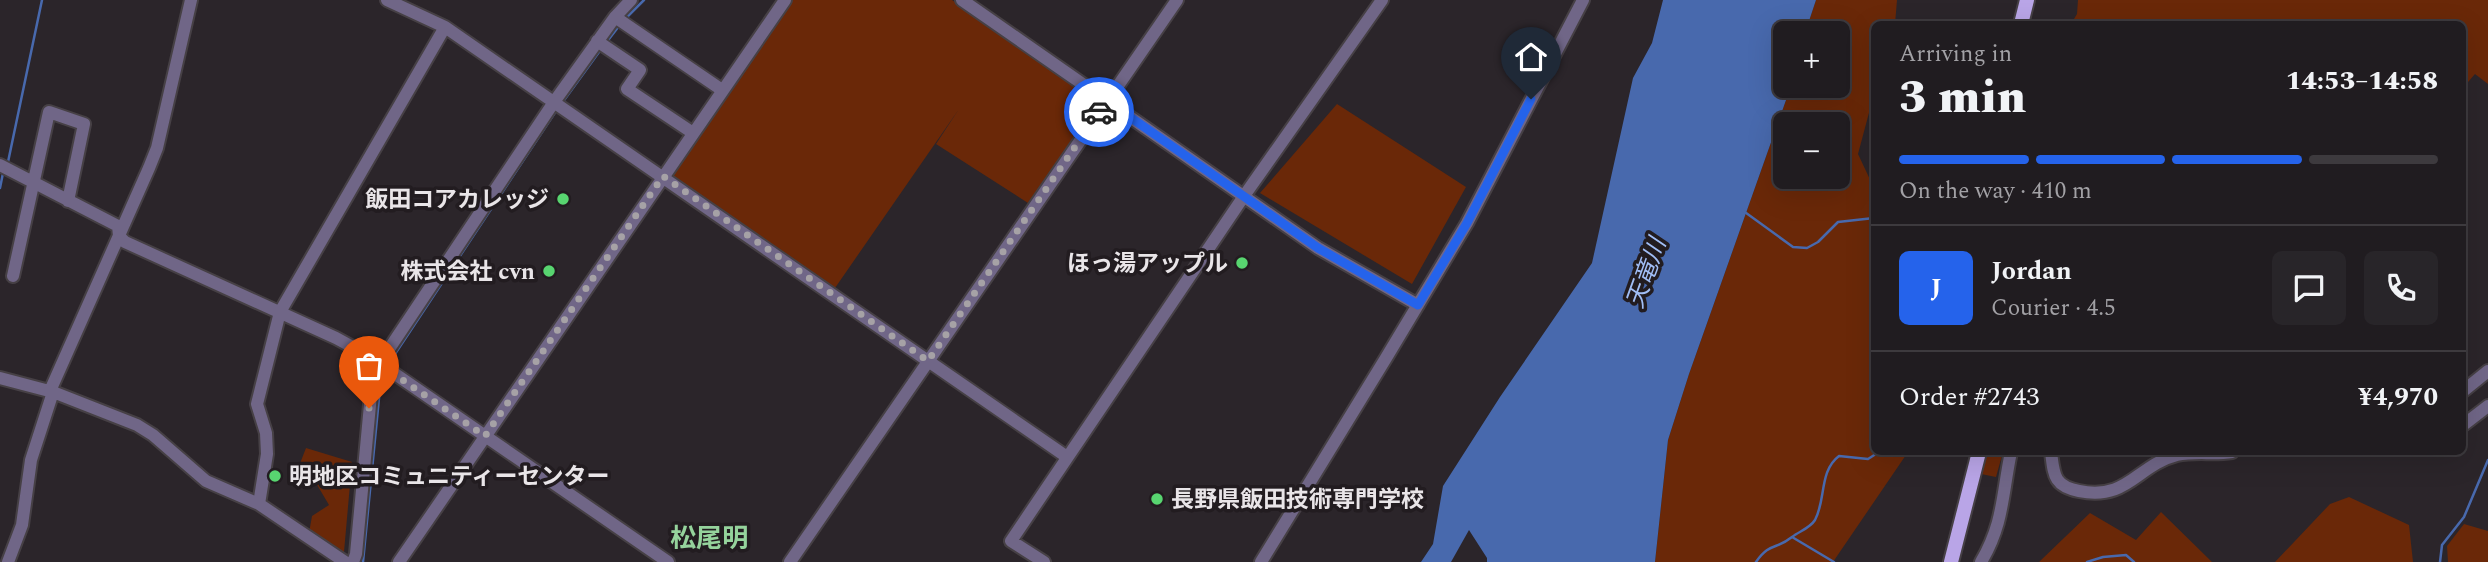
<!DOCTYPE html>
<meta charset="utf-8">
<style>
:root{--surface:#201c20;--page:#282529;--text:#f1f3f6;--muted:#a2a1a5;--line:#3d3a3e;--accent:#2563eb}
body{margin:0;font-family:Spectral,"Noto Sans JP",serif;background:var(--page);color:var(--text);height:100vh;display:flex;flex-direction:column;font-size:26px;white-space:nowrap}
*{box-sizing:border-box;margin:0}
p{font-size:23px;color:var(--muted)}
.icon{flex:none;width:38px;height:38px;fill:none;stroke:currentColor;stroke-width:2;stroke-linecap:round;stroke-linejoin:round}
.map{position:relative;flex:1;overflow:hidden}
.drawer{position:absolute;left:1871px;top:21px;width:595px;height:434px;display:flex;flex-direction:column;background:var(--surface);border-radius:10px;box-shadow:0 7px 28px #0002,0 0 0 2px var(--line)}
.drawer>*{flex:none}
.fabs{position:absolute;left:1773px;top:21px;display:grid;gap:14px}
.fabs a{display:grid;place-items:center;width:77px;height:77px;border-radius:10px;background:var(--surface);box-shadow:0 7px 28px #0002,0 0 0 2px var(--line);font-size:35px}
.pin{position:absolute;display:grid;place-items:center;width:60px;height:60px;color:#fff;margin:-72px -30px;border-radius:50% 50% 50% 0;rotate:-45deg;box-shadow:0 0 7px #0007}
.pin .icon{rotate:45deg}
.courier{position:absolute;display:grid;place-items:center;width:70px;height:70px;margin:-35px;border:5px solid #2563eb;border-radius:50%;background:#fff;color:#222;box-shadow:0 2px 9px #0007}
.headline em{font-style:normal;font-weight:800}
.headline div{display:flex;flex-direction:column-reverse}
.headline{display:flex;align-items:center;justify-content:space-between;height:119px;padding:0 28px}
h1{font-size:46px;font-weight:800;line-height:52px}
.bar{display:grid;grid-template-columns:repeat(4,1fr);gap:10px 7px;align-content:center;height:84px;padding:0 28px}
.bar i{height:9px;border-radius:5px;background:var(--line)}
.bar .selected{background:var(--accent)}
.bar p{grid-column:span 4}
.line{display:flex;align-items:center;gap:18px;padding:0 28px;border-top:2px solid var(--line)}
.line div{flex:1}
.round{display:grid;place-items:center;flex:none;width:74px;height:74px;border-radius:10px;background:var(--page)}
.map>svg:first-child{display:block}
.green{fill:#6a2808;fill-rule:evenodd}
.water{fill:#4869ad}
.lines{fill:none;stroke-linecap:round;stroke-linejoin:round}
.stream{stroke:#4869ad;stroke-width:2.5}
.minor-casing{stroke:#464045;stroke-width:16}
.major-casing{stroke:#464045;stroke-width:18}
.minor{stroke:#706687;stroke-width:12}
.major{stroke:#b9a5e7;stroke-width:14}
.done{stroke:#a6a2a6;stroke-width:7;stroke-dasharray:0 12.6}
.route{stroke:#2563eb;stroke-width:9}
.poi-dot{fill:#58d570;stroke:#221c20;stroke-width:2.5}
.labels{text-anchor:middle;stroke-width:7;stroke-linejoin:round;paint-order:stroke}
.poi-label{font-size:23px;font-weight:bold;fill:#e9e5e8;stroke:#221c20;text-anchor:end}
.water-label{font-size:24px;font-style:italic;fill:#a1bef6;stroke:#221c20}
.quarter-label{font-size:26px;font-weight:bold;fill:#95d39c;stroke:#221c20}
</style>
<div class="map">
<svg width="2488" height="562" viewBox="0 0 2488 562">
<rect width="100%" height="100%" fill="#2b252a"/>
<path class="green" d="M792 0H952L1096 100V107L1028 203 936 144 959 109 835 288 672 175Z
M1816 0H1897L1895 24H1874V94L1858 154 1874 188V452H1908L1833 562H1655L1668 440 1689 374 1791 86H1838V33H1805ZM1785 124H1838V177H1785Z
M2078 0H2488V84L2475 74 2462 89V24H2071L2077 14Z
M1337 104 1466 187 1412 284 1260 193Z
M306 448 352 462 344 552 340 555 309 533 312 516 329 505 316 483 299 466Z
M1985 452H2003L1996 477 1981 474Z
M2349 497 2409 525 2413 562H2275L2330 504Z
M2161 512 2212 562H2039L2090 513 2136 540Z
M2464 524 2488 531V562H2448L2447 546Z"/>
<path class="water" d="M1663 0H1816L1805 33H1785V86H1791L1689 374 1668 440 1655 562H1487V558L1469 530 1451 562H1421L1433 544 1443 486 1500 397 1592 263 1633 78 1652 43Z"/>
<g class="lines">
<path class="stream" d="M628 16 644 0
M609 39 619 26
M562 103 599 52
M8 162 42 0
M0 188 3 173
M1742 210 1793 247 1807 248 1818 242 1838 222 1874 218
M389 363 558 108
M1792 537C1800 531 1810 528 1815 520 1826 500 1819 471 1839 456L1868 459 1879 452
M363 562 381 378
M1756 562C1770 542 1776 550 1792 537L1834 562
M2087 562 2103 557 2126 555 2134 562
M2440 562 2442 545 2464 517 2488 460"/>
<defs>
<path id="minor" d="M387 0 445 27 1067 457
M962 0 1318 248 1418 305
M615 17 722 90
M597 41 640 70 627 89 693 133
M0 165 118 226 119 236 125 242 336 338 369 356 668 562
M13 276 49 112 84 124 68 201
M0 378 53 392 31 460 22 525 8 562
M50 391 149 168 157 148 191 0
M53 392 137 425 153 435 206 481 259 504 345 562
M2462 392 2488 371
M2462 426 2488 406
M2051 452C2054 474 2053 486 2079 491 2128 501 2137 465 2177 455 2195 451 2214 455 2232 452
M259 504 267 454 266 433 257 404 280 312 445 27
M353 562 356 554 373 373 554 102 615 17 631 0
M399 562 785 0
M790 562 1177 0
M1044 562 1011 541 1244 196 1382 0
M1261 562 1386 358 1467 223 1583 0
M1981 562C2004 523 2002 494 2011 452"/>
<path id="major" d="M2021 24 2027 0
M1951 562 1979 452"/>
</defs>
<use href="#minor" class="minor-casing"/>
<use href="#major" class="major-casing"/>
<use href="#minor" class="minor"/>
<use href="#major" class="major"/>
</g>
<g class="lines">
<path class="done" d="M369 408 373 373 379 364 485 436 663 176 928 361 1099 112"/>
<path class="route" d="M1099 112 1107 101 1318 248 1418 305 1467 223 1531 99"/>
</g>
<g class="poi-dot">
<circle cx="563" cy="199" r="7"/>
<circle cx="1242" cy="263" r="7"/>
<circle cx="549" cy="271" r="7"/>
<circle cx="275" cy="476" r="7"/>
<circle cx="1157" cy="499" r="7"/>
</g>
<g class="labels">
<g class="poi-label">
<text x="549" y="207">飯田コアカレッジ</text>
<text x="1228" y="271">ほっ湯アップル</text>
<text x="535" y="279">株式会社 cvn</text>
<text x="289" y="484" text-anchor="start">明地区コミュニティーセンター</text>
<text x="1171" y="507" text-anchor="start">長野県飯田技術専門学校</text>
</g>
<g class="water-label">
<text transform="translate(1646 273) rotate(-70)" y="8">天竜川</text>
</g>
<g class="quarter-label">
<text x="709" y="547">松尾明</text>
</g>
</g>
</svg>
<div class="fabs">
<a>+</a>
<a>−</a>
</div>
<div class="pin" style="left:369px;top:408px;background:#ea580c"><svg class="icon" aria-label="bag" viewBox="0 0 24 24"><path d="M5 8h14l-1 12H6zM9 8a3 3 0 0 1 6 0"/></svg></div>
<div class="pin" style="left:1531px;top:99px;background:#1f2937"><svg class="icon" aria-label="home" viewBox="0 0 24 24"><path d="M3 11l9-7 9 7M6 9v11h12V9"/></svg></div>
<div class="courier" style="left:1099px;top:112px"><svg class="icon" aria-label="car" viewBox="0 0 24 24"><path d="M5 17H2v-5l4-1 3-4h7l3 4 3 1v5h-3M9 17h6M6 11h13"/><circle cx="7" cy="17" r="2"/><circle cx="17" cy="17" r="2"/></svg></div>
<section class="drawer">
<div class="headline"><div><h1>3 min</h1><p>Arriving in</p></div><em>14:53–14:58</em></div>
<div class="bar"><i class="selected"></i><i class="selected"></i><i class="selected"></i><i></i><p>On the way · 410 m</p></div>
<div class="line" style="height:126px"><b class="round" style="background:var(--accent);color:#fff">J</b><div><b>Jordan</b><p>Courier · 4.5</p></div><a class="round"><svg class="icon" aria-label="chat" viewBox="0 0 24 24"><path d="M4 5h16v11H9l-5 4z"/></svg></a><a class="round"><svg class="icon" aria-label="phone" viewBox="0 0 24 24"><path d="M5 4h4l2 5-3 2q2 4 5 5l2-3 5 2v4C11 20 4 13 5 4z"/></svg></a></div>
<div class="line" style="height:91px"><div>Order #2743</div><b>¥4,970</b></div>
</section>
</div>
